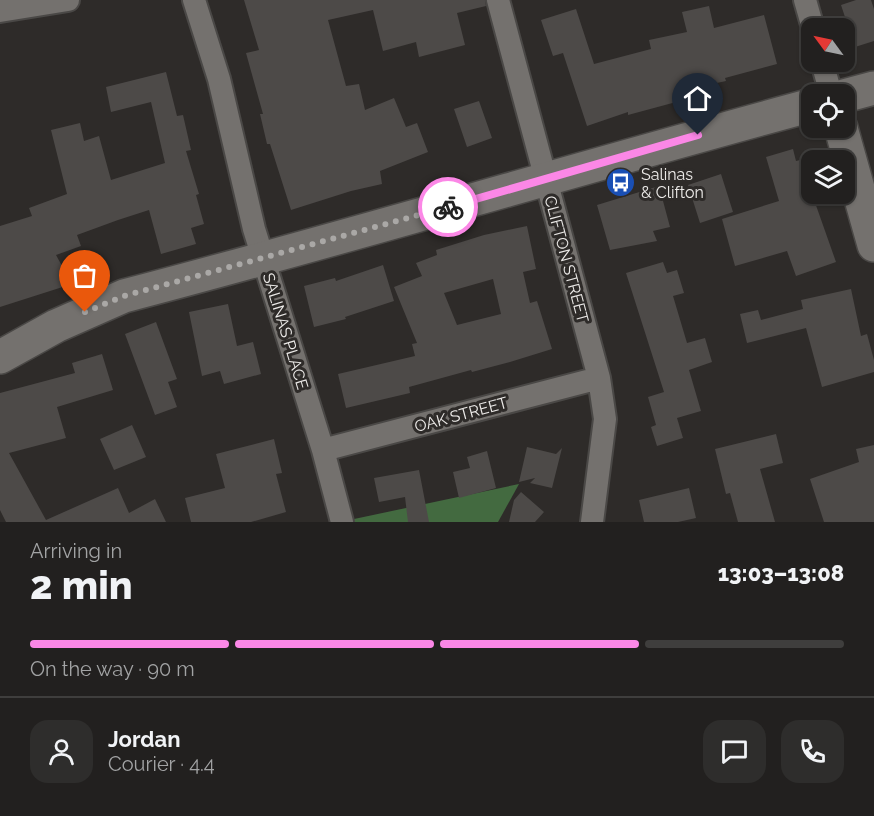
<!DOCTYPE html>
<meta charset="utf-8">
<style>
:root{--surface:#22201f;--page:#2e2d2c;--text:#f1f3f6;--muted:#a2a3a4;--line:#3f3e3d;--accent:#fb87e6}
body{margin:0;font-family:Raleway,sans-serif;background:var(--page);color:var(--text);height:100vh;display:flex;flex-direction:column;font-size:22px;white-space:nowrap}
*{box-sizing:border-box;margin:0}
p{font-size:20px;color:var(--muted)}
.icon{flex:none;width:33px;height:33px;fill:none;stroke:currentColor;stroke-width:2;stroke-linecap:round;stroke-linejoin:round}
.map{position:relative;height:522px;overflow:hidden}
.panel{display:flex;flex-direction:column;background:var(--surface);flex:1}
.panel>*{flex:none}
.needle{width:39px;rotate:303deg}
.tools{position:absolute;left:801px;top:18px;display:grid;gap:12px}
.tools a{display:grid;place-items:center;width:54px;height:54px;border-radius:12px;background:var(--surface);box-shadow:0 2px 4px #0004,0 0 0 2px var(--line);font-size:30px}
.pin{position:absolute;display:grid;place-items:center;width:51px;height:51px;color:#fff;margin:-62px -26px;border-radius:50% 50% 50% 0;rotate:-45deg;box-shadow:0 0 6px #0007}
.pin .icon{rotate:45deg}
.courier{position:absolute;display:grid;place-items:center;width:60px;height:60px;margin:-30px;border:4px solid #fb87e6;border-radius:50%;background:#fff;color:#222;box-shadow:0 2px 8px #0007}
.head em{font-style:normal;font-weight:800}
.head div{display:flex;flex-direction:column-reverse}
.head{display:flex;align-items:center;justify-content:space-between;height:102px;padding:0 30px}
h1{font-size:39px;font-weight:800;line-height:45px}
.bar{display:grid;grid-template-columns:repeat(4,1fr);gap:9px 6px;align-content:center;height:72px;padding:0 30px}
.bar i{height:8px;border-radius:4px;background:var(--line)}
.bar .active{background:var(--accent)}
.bar p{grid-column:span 4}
.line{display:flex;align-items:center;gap:15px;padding:0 30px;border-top:2px solid var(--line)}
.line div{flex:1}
.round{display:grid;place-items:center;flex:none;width:63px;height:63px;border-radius:18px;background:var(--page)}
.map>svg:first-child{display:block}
.forest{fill:#436a40}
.building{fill:#4d4a48;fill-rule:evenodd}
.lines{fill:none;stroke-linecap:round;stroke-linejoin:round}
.street-casing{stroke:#4a4846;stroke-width:26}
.secondary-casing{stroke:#4a4846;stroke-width:36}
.street{stroke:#74716e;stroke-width:22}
.secondary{stroke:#74716e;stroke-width:33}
.done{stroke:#aaa8a6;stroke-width:6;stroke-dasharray:0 10.8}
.route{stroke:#fb87e6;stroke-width:8}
.labels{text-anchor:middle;stroke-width:6;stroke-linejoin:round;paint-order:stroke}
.poi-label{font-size:16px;fill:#edebe9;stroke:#2e2b29;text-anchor:start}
.street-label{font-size:16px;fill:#edebe9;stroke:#2e2b29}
</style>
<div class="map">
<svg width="874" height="522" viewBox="0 0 874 522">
<rect width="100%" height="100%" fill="#2e2b29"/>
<path class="forest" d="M519 484 498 522H340Z"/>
<path class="building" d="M244 0H485L486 6 457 13 465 45 419 57 416 42 383 51 373 10 328 20 346 86 359 84 365 110 394 98 406 127 417 123 428 152 380 171 382 184 351 191 291 210 270 144H267L260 114H263L246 53 259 50Z
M856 0H871L874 9V41L855 47 841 5Z
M709 6 714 28 764 15 777 64 725 78 726 81 689 89 691 98 628 115V112L587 126 563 53 553 56 541 20 576 9 594 64 651 49 649 40 687 32 682 12Z
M166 72 177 116 183 115 191 150 186 151 199 194 196 195 204 224 191 228 196 244 161 254 149 210 118 220 77 235 81 246 56 255 72 284 0 307V226L32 216 29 208 67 194 51 130 80 123 84 141 99 136 111 180 165 163 151 102 111 112 106 87Z
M479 101 492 138 467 147 454 109Z
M793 149 796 161 812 157V194L836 262 796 276 787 251 735 266 722 219 779 201 766 157Z
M721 174 733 212 700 223 688 185Z
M659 186 670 227 653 231 657 241 610 250 597 205Z
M527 226 536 269 523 272 530 303 537 301 552 349 510 362 472 372 471 370 409 387 410 393 346 408 338 374 415 356 412 344 417 343 394 287 422 276 416 263 437 255 436 250 484 235ZM493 279 501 314 457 325 444 293Z
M663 262 667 273 677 270 684 293 673 296 687 343 705 338 712 362 689 370 701 411 677 418 683 438 657 446 651 427 656 425 648 397 664 392 626 273Z
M383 265 394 301 345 317 346 319 314 327 304 286 335 278 336 281Z
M851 289 861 336 867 334 874 360V372L822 387 806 328 747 343 740 314 758 310 761 320 803 309 801 300Z
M228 304 237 346 253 342 261 374 224 384 220 371 202 376 189 312Z
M156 322 177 379 168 382 177 407 155 415 125 334Z
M102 354 113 390 57 407 66 438 9 453 46 520 118 488 129 513 155 499 166 522H6L0 510V393L75 373 72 363Z
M132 425 146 457 114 470 100 439Z
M776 434 783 463 760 469 775 522H738L730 493 726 494 715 449Z
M274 439 282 473 276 474 286 512 251 522H191L185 498 225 488 216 454Z
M874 445V522H824L810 479 859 462 856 449Z
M527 447 556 454 562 448 552 488 530 483 535 478 519 482Z
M487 451 496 488 459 498 453 472 470 468 467 457Z
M419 470 429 522H408L405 497 379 502 374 478Z
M689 488 696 518 678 522H644L639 500Z
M521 492 544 512 535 522H509L514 500Z"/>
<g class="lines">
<defs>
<path id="street" d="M194 0 219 79 254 229 323 450 342 522
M498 0 599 378 605 419 592 522
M805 0 813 28
M0 11 68 0
M822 62 831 94
M323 450 599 378"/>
<path id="secondary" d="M844 96 874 88
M841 128 874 245
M0 357 56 326 124 296C354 236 582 167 812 105"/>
</defs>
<use href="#street" class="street-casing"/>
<use href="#secondary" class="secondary-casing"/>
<use href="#street" class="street"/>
<use href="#secondary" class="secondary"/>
</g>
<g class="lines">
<path class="done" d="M85 312 124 296 448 207"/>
<path class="route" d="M448 207 698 135"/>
</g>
<defs>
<symbol id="bus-disc" viewBox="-11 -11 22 22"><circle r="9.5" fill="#1a4fb4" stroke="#2e2b29"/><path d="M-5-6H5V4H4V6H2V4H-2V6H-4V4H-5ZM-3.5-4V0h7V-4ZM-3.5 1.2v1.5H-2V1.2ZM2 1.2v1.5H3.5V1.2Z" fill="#fff"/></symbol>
</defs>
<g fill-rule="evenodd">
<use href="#bus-disc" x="604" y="166" width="33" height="33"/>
</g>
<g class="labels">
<g class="poi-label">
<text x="641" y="180">Salinas<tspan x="641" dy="18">&amp; Clifton</tspan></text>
</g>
<g class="street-label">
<text transform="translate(567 259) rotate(75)" y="6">CLIFTON STREET</text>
<text transform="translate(286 331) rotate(73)" y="6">SALINAS PLACE</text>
<text transform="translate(461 414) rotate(-15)" y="6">OAK STREET</text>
</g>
</g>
</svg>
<div class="tools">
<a><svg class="needle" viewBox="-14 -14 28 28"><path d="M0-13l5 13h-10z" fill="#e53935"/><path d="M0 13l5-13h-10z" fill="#a2a3a4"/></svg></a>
<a><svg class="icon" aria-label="locate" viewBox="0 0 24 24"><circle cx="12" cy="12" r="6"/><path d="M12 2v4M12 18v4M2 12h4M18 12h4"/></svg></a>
<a><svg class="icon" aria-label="layers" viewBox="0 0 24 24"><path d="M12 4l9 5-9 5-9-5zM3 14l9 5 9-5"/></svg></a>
</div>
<div class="pin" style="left:85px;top:312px;background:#ea580c"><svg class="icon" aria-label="bag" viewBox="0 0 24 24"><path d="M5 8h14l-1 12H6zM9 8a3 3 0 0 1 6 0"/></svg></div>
<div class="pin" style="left:698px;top:135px;background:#1f2937"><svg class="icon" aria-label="home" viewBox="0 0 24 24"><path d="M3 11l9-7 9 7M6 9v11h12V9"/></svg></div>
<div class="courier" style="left:448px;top:207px"><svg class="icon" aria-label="bike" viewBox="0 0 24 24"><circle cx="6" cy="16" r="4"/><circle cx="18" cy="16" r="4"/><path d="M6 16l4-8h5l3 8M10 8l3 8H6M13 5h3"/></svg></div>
</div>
<section class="panel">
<div class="head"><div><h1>2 min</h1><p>Arriving in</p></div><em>13:03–13:08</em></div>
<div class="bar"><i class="active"></i><i class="active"></i><i class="active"></i><i></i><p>On the way · 90 m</p></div>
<div class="line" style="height:108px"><a class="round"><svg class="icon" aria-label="person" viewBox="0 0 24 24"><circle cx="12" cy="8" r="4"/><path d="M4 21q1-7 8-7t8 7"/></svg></a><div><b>Jordan</b><p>Courier · 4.4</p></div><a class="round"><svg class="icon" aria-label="chat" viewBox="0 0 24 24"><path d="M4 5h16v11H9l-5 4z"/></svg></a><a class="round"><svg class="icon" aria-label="phone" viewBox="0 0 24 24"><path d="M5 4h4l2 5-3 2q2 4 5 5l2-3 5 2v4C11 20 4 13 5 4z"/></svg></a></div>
</section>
